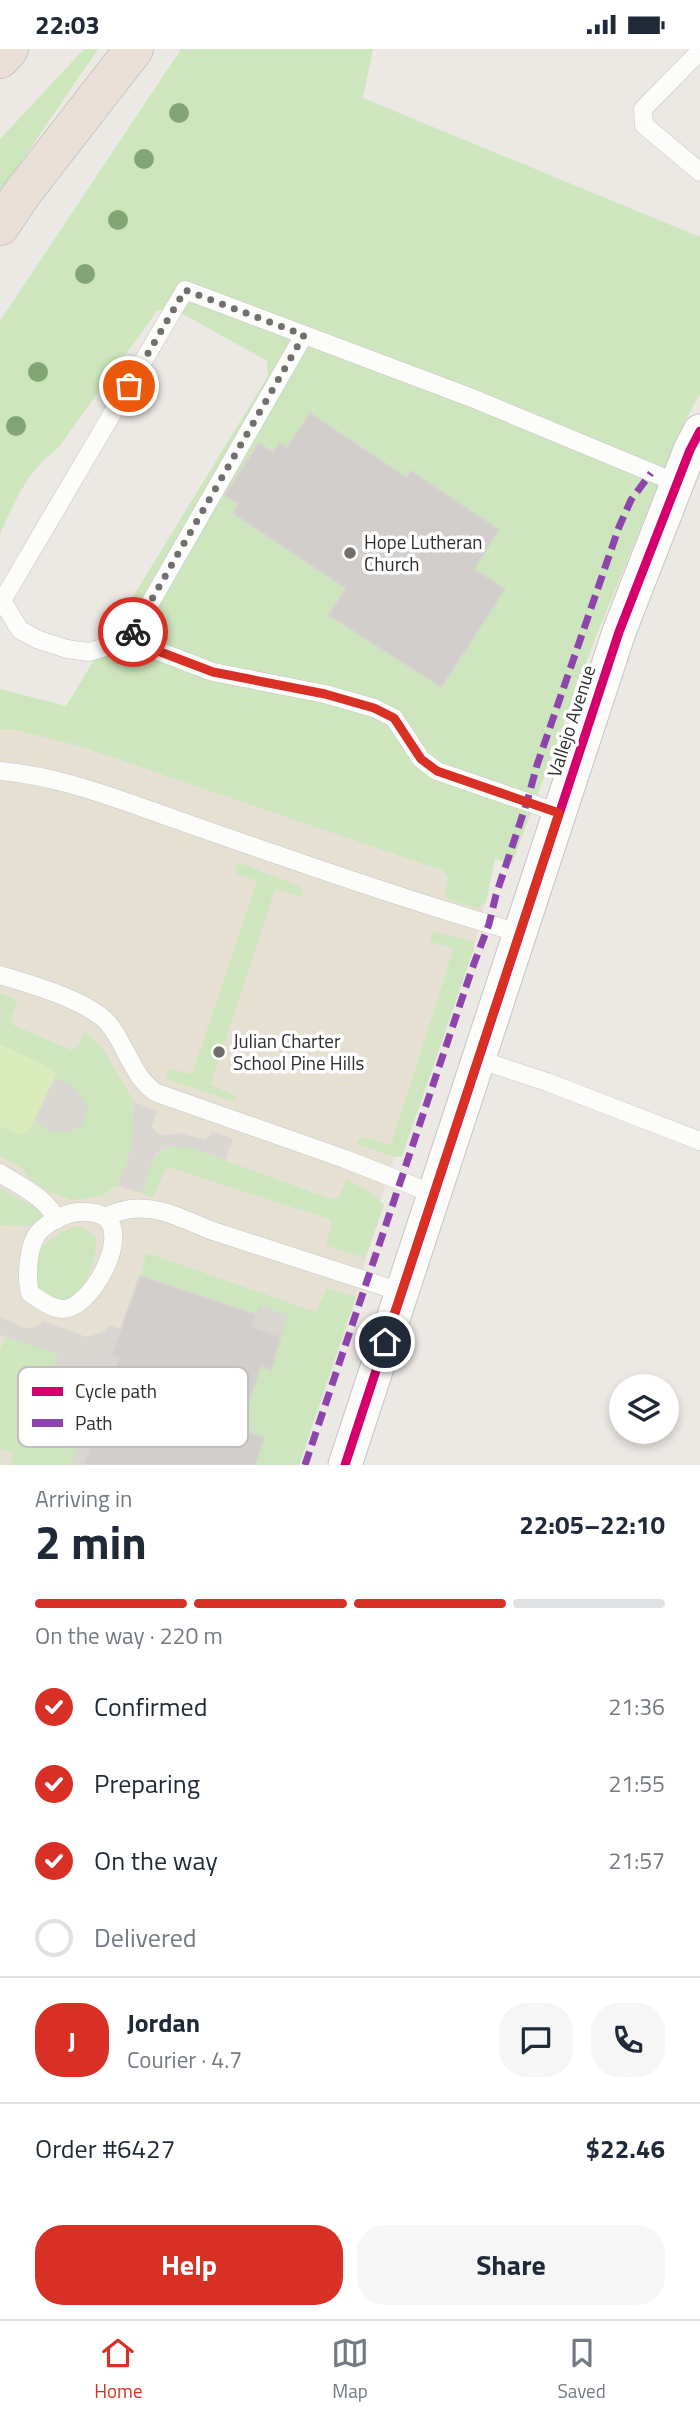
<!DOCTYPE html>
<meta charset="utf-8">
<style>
:root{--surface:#fff;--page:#f6f6f7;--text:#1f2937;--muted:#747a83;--line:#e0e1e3;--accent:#d93025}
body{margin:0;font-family:"Titillium Web",sans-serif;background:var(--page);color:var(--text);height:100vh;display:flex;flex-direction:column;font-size:26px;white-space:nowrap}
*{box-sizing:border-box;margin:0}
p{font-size:23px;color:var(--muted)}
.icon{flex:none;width:38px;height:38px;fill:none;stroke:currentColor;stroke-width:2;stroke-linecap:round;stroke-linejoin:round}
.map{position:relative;height:1416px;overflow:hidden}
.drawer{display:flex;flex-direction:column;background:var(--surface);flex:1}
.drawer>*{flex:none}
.tools{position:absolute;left:609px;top:1325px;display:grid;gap:14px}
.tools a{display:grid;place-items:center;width:70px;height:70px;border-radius:50%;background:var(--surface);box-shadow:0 4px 10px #0003;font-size:35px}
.pin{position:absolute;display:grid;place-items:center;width:60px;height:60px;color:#fff;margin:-30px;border:4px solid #fff;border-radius:50%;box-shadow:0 2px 7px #0007}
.courier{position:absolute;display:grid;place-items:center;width:70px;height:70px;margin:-35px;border:5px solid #d93025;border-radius:50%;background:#fff;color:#222;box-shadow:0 2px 9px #0007}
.summary em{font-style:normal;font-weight:700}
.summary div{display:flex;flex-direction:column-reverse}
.summary{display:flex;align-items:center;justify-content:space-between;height:119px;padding:0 35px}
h1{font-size:46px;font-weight:700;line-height:52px}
.bar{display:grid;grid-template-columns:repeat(4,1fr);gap:10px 7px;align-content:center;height:84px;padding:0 35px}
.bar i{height:9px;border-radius:5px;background:var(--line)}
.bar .active{background:var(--accent)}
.bar p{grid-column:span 4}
.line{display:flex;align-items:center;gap:18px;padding:0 35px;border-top:2px solid var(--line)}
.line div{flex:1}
.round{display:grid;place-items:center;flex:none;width:74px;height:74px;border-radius:28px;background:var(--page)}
ol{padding:0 35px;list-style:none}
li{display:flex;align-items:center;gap:21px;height:77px}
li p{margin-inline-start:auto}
li .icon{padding:7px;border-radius:50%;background:var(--accent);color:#fff;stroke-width:4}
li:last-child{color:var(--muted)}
li i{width:38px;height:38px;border:4px solid var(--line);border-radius:50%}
.button{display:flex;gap:14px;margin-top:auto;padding:14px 35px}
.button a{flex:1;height:80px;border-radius:28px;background:var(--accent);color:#fff;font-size:28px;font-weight:700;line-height:80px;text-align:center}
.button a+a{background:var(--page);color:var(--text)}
.status{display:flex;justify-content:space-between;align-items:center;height:49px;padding:0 35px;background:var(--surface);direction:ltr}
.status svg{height:19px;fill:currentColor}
.tab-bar{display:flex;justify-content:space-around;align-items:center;height:98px;border-top:2px solid var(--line);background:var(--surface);font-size:19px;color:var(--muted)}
.tab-bar a{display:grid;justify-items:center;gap:4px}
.tab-bar .active{color:var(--accent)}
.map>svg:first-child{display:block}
.education{fill:#e6e0d3}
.green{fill:#cee6be}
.pitch{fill:#d9eabb}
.plaza{fill:#dad6d2}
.building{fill:#d1cecb;stroke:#d7d4d0;stroke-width:2}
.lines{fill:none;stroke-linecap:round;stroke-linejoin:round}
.service-casing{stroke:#c5c4c5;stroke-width:19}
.minor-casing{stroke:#c5c4c5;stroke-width:35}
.motorway-casing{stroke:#c6c5c4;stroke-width:40}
.service{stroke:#fcfcfb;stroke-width:18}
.minor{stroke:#fcfcfb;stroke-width:33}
.motorway{stroke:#eadfd6;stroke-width:38}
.quiet{stroke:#8e44ad;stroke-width:7;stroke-dasharray:14 7;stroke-linecap:butt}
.cycleway-casing{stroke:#fff;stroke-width:13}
.cycleway{stroke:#d6006c;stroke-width:9}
.tree{fill:#82a575}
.done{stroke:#706f6e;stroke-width:7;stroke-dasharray:0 12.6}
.route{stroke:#d93025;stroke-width:9}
.poi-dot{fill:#706f6e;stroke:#fff;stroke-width:2.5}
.labels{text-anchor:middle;stroke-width:7;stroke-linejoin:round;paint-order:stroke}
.poi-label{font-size:19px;fill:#2e2e2e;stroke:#fff;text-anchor:start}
.street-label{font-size:19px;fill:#2e2e2e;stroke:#fff}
.key{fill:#fff;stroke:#c0c0c0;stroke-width:2}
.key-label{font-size:19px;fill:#2e2e2e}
</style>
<div class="status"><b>22:03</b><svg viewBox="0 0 49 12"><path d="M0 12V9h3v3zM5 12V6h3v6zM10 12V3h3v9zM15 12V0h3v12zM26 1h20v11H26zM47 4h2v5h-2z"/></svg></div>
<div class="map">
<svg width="700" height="1416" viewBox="0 0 700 1416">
<rect width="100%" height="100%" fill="#ece8e4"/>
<path class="education" d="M0 640 495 810 474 899 402 1107 394 1108 380 1152 384 1156 366 1209 356 1248 299 1416H0Z"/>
<path class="green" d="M84 0H98L0 144V90Z
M181 0H373L363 49 700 188V345L682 378 595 590 512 815 495 810 486 853 477 859 449 851 445 845 448 830 444 822 79 697 12 680H0V640L66 657 268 327 267 312 172 259 157 262 58 399C28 421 15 452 0 485V272Z
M240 814 301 838 304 845 301 848 275 840 211 1036 236 1047 235 1053 169 1031 166 1025 170 1020 192 1025 257 832 237 825 235 818Z
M432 882 472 892 474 899 402 1107 394 1108 357 1095 359 1089 363 1088 391 1096 454 899 432 893 430 887Z
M0 944 15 950 17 954 11 968 13 976 71 1001 78 997 84 983 102 998 134 1053 131 1102 117 1136 105 1145 86 1150 71 1151 49 1143 30 1130 22 1119 0 1107V1077L21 1086 28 1083 34 1072 54 1084 64 1032 54 1030 56 1025 54 1021 0 995Z
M171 1097 194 1100 331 1150 338 1149 347 1130 374 1146 384 1156 365 1209 328 1197 326 1193 332 1176 329 1170 171 1119 165 1121 153 1149 141 1144C147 1127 150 1102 171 1097Z
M0 1139 37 1160 42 1167 41 1171 29 1177 0 1176Z
M73 1178H82L96 1188C97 1213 87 1238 67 1255L53 1254 35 1239C35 1204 39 1192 73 1178Z
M147 1204 316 1263 327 1239 356 1248 299 1416H255L264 1389 240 1380 261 1317 271 1320 281 1288 252 1278 140 1227Z
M5 1288 59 1305 93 1352 71 1416H10L14 1404 0 1400V1302Z"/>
<path class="pitch" d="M0 995 54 1021 56 1025 28 1083 21 1086 0 1077Z"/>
<path class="plaza" d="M54 1030 64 1032 76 1040 89 1060 82 1077 73 1082 54 1084 34 1072Z
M134 1053 157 1062 152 1078 156 1083 162 1086 181 1084 204 1091 210 1087 212 1082 233 1090 226 1111 194 1100 171 1097 163 1099 154 1107 141 1144 117 1136 131 1101Z
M259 1256 288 1266 281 1288 252 1278Z
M0 1268 24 1279H33L44 1272 87 1288 106 1282 108 1276 121 1280 112 1306 136 1314 110 1336 84 1416H71L93 1352 48 1337 58 1305 0 1286Z"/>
<path class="building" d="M310 364 407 429 411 422 499 481 474 520 505 540 441 638 329 566 346 539 233 464 239 455 225 446 259 394 273 404 280 394 287 399Z
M140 1227 256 1266 252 1278 281 1288 271 1321 261 1317 240 1380 264 1389 255 1416H84L119 1309 112 1306Z"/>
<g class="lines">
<defs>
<path id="service" d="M700 2 643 60 644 76 700 123
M129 591 304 286
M0 722C69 728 135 757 200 779 306 816 412 853 520 884
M559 764 437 722 421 710 394 669 374 659 325 645 213 623 129 591 89 603 67 600 39 591 20 581 2 552 185 241 472 349 677 434
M0 926C30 935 87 951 108 974 126 995 133 1030 157 1044L345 1110 434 1145
M477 1010 547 1033 700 1092
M0 1124C18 1136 48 1149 56 1171
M77 1163C86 1163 95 1162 103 1167 133 1184 91 1260 63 1260 53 1260 38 1250 30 1244 26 1229 28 1196 38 1184 48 1173 63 1165 77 1163Z
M106 1168C119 1161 133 1158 148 1160 171 1162 191 1174 213 1182 276 1203 339 1223 401 1243"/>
<path id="minor" d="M345 1416 619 583 690 401 700 382"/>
<path id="motorway" d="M0 10 9 0
M0 177 23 143 134 0"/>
</defs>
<use href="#service" class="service-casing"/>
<use href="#minor" class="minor-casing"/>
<use href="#motorway" class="motorway-casing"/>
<use href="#service" class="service"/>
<use href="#minor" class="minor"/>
<use href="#motorway" class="motorway"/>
<path class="quiet" d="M305 1416 472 920 489 875 496 846 527 753 537 716 619 478 631 451 651 424"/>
<defs>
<path id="cycleway" d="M345 1416 619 583 690 401 700 382"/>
</defs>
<use href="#cycleway" class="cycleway-casing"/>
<use href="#cycleway" class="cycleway"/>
</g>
<g class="tree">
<circle cx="179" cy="64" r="10"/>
<circle cx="144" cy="110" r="10"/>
<circle cx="118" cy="171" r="10"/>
<circle cx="85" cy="225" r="10"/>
<circle cx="38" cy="323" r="10"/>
<circle cx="16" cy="377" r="10"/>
</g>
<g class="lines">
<path class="done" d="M129 337 185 241 304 286 133 583"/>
<path class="route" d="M133 583 129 591 213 623 325 645 374 659 394 669 421 710 437 722 559 764 385 1293"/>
</g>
<g class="poi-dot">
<circle cx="350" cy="504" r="7"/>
<circle cx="219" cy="1003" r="7"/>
</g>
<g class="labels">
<g class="poi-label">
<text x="364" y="500">Hope Lutheran<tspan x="364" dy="22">Church</tspan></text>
<text x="233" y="999">Julian Charter<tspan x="233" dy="22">School Pine Hills</tspan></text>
</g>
<g class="street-label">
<text transform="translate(571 672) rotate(-72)" y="7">Vallejo Avenue</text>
</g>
</g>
<rect x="18" y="1318" width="230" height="80" rx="10" class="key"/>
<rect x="32" y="1338" width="31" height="9" fill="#d6006c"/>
<rect x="32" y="1370" width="31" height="8" fill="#8e44ad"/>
<g class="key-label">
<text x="75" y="1349">Cycle path</text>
<text x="75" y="1381">Path</text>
</g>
</svg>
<div class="tools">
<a><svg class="icon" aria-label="layers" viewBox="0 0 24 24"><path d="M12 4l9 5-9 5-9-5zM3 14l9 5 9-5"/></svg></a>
</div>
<div class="pin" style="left:129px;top:337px;background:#ea580c"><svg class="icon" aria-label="bag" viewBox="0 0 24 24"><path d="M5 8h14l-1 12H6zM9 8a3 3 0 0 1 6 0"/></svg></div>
<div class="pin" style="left:385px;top:1293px;background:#1f2937"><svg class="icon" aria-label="home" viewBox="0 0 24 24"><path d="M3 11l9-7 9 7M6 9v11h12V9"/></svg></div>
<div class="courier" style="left:133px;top:583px"><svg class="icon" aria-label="bike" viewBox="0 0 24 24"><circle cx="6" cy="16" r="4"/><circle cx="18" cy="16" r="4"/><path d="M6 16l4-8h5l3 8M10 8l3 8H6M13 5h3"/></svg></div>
</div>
<section class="drawer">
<div class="summary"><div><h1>2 min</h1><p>Arriving in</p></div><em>22:05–22:10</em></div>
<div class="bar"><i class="active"></i><i class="active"></i><i class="active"></i><i></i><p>On the way · 220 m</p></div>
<ol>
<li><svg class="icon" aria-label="check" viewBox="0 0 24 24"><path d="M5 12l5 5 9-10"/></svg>Confirmed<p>21:36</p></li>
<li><svg class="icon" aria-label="check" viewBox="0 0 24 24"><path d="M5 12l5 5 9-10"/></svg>Preparing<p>21:55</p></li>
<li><svg class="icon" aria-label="check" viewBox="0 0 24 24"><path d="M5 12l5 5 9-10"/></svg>On the way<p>21:57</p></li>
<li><i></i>Delivered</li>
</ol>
<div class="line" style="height:126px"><b class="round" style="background:var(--accent);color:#fff">J</b><div><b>Jordan</b><p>Courier · 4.7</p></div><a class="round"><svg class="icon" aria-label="chat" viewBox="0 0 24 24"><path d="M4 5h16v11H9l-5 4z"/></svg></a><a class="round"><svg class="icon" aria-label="phone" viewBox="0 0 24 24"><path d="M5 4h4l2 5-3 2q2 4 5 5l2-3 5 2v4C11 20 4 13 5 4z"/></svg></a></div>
<div class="line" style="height:91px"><div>Order #6427</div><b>$22.46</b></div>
<div class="button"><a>Help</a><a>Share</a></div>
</section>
<nav class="tab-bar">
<a class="active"><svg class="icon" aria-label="home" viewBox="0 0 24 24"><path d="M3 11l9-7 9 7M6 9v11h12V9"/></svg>Home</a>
<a><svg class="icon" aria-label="map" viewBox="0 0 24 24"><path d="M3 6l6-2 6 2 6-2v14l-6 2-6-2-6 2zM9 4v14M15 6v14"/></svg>Map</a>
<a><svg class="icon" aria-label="saved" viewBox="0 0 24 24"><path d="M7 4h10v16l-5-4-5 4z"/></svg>Saved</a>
</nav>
